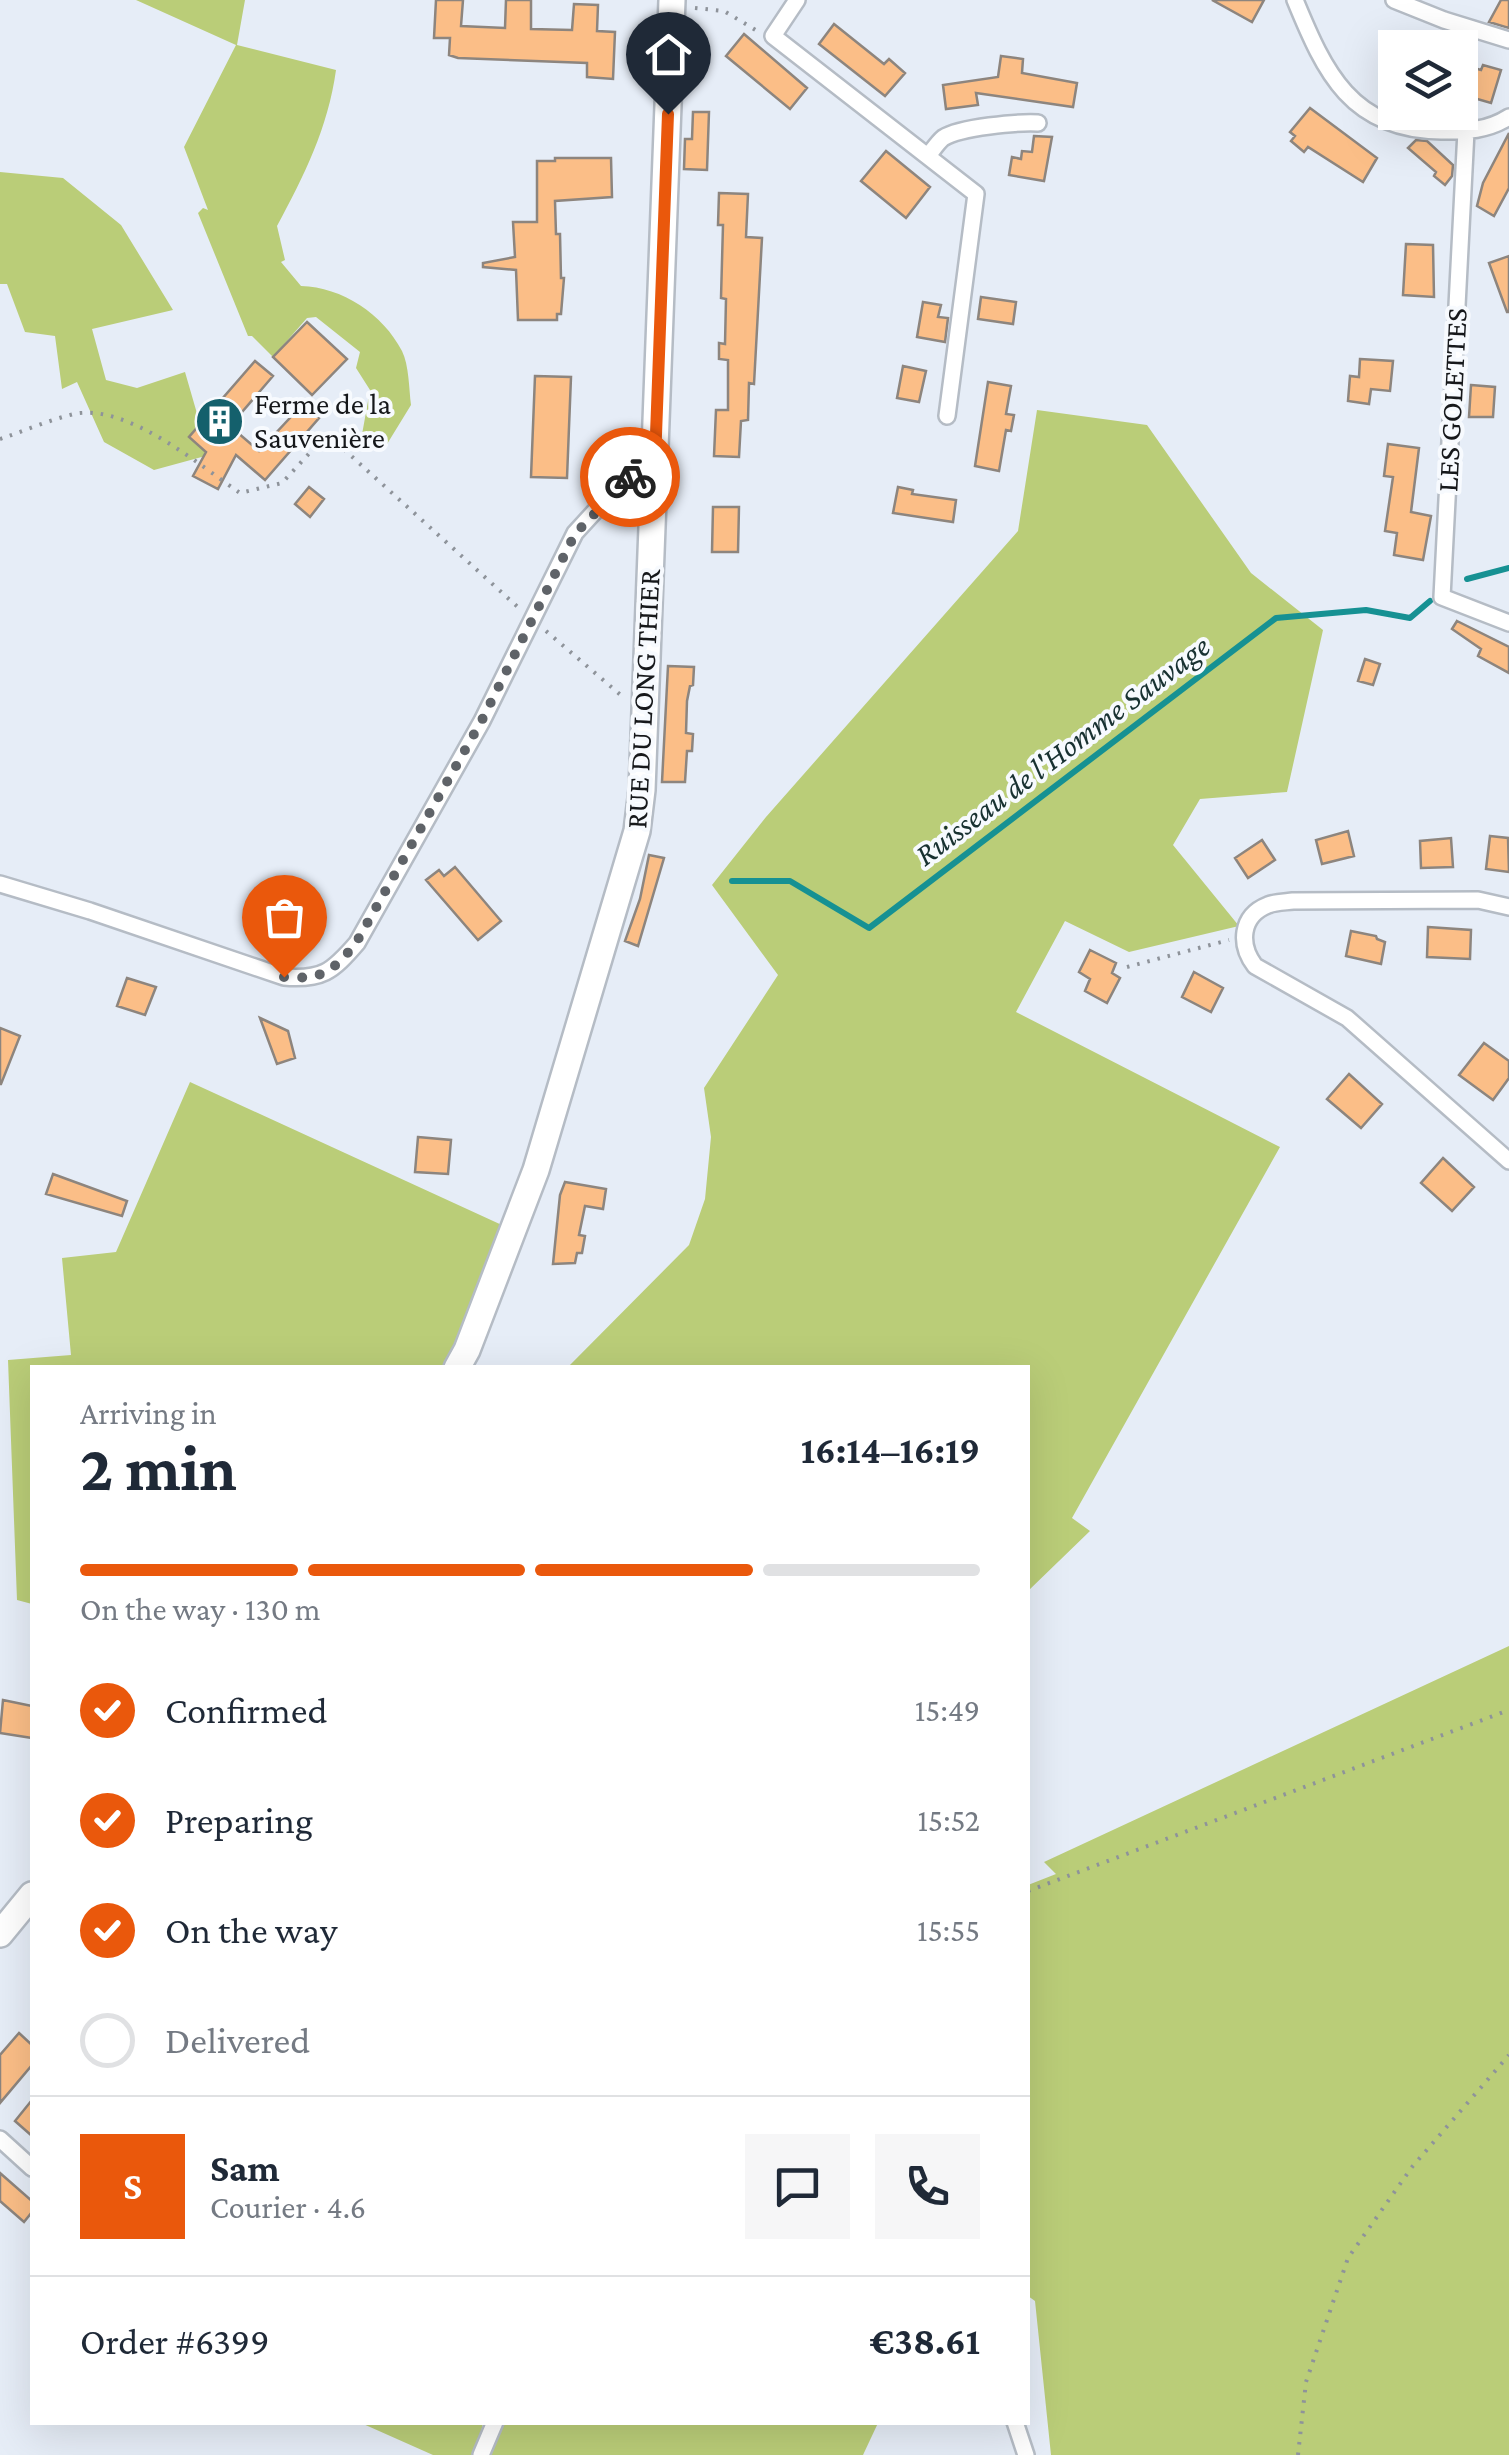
<!DOCTYPE html>
<meta charset="utf-8">
<style>
:root{--surface:#fff;--page:#f6f6f7;--text:#1f2937;--muted:#747a83;--line:#e0e1e3;--accent:#ea580c}
body{margin:0;font-family:"Crimson Pro",serif;background:var(--page);color:var(--text);height:100vh;display:flex;flex-direction:column;font-size:38px;white-space:nowrap}
*{box-sizing:border-box;margin:0}
p{font-size:32px;color:var(--muted)}
.icon{flex:none;width:55px;height:55px;fill:none;stroke:currentColor;stroke-width:2;stroke-linecap:round;stroke-linejoin:round}
.map{position:relative;flex:1;overflow:hidden}
.panel{position:absolute;left:30px;top:1365px;width:1000px;height:1060px;display:flex;flex-direction:column;background:var(--surface);border-radius:0px;box-shadow:0 10px 40px #0002}
.panel>*{flex:none}
.controls{position:absolute;left:1378px;top:30px;display:grid;gap:20px}
.controls a{display:grid;place-items:center;width:100px;height:100px;border-radius:0px;background:var(--surface);box-shadow:0 10px 40px #0002;font-size:50px}
.pin{position:absolute;display:grid;place-items:center;width:85px;height:85px;color:#fff;margin:-102px -42px;border-radius:50% 50% 50% 0;rotate:-45deg;box-shadow:0 0 10px #0007}
.pin .icon{rotate:45deg}
.courier{position:absolute;display:grid;place-items:center;width:100px;height:100px;margin:-50px;border:8px solid #ea580c;border-radius:50%;background:#fff;color:#222;box-shadow:0 2px 12px #0007}
.summary em{font-style:normal;font-weight:700}
.summary div{display:flex;flex-direction:column-reverse}
.summary{display:flex;align-items:center;justify-content:space-between;height:170px;padding:0 50px}
h1{font-size:65px;font-weight:700;line-height:75px}
.bar{display:grid;grid-template-columns:repeat(4,1fr);gap:15px 10px;align-content:center;height:120px;padding:0 50px}
.bar i{height:12px;border-radius:8px;background:var(--line)}
.bar .on{background:var(--accent)}
.bar p{grid-column:span 4}
.line{display:flex;align-items:center;gap:25px;padding:0 50px;border-top:2px solid var(--line)}
.line div{flex:1}
.round{display:grid;place-items:center;flex:none;width:105px;height:105px;border-radius:0px;background:var(--page)}
ol{padding:0 50px;list-style:none}
li{display:flex;align-items:center;gap:30px;height:110px}
li p{margin-inline-start:auto}
li .icon{padding:10px;border-radius:50%;background:var(--accent);color:#fff;stroke-width:4}
li:last-child{color:var(--muted)}
li i{width:55px;height:55px;border:5px solid var(--line);border-radius:50%}
.map>svg:first-child{display:block}
.green{fill:#bacd78}
.lines{fill:none;stroke-linecap:round;stroke-linejoin:round}
.stream{stroke:#169193;stroke-width:6}
.building{fill:#fbbe87;stroke:#8d857e;stroke-width:2.5}
.street-casing{stroke:#b5bcc5;stroke-width:20}
.primary-casing{stroke:#b5bcc5;stroke-width:30}
.path{stroke:#8e939a;stroke-width:4;stroke-dasharray:2.5 8;stroke-linecap:butt}
.street{stroke:#fff;stroke-width:15}
.primary{stroke:#fff;stroke-width:25}
.done{stroke:#5f6368;stroke-width:10;stroke-dasharray:0 18}
.route{stroke:#ea580c;stroke-width:12}
.labels{text-anchor:middle;stroke-width:8;stroke-linejoin:round;paint-order:stroke}
.street-label{font-size:30px;fill:#16181b;stroke:#f7fafe}
.poi-label{font-size:30px;fill:#16181b;stroke:#f7fafe;text-anchor:start}
.water-label{font-size:32px;font-style:italic;fill:#183131;stroke:#f7fafe}
</style>
<div class="map">
<svg width="1509" height="2455" viewBox="0 0 1509 2455">
<rect width="100%" height="100%" fill="#e6edf7"/>
<path class="green" d="M136 0H245L237 45 336 70C328 128 304 176 277 226L285 260 281 262 301 286C342 287 383 314 402 351 409 365 409 389 411 405L384 449 361 440 370 390 356 368 360 352 316 317 307 318 273 357 252 336H248L198 213 203 208 208 210 184 147 236 45Z
M0 172 63 178 121 225 173 310 92 329 106 380 137 388 185 372 209 455 154 470 104 442 77 382 62 389 55 336 25 332 7 284H0Z
M1037 410 1147 425 1251 573 1323 630 1287 792 1200 799 1173 845 1239 926 1129 952 1065 921 1016 1012 1280 1147 1072 1518 1090 1531 1028 1591V1368H567L689 1245 705 1199 711 1137 704 1088 778 975 712 885 766 817 1018 531Z
M190 1082 513 1230 457 1367 32 1368V1604L17 1600 8 1360 71 1355 62 1258 116 1252Z
M1509 1646V2455H1051L1035 2301 1028 2296V1885L1056 1874 1044 1862Z
M361 2423H483L476 2455H433Z
M495 2423H878L863 2455H481Z"/>
<g class="lines">
<path class="stream" d="M1467 579 1509 568
M732 881H790L869 928 1276 618 1366 610 1410 618 1430 601"/>
</g>
<path class="building" d="M436 0H463L461 26 505 28 506 0H531V29L572 30 574 4 598 5 597 31 615 32 613 79 587 77V63L458 58 449 55 450 38H434Z
M1212 0H1264L1252 22Z
M1501 0H1509V28L1489 22Z
M834 24 884 64 889 59 905 73 885 96 819 44Z
M744 34 807 88 790 109 726 56Z
M1001 56 1023 59 1022 73 1077 83 1073 107 976 93 978 105 946 109 943 85 998 77Z
M1460 64 1481 70 1483 65 1501 70 1491 103 1460 94Z
M1310 108 1377 158 1363 182 1308 147 1304 152 1291 141 1295 136 1290 132Z
M693 112H709L707 170 684 169 685 139H692Z
M1509 133V188L1494 216 1477 206 1483 183Z
M1034 136 1052 137 1044 181 1009 175 1012 157 1021 159 1022 151 1032 152Z
M1416 140 1427 141 1453 165 1452 176 1445 185 1434 176 1436 172 1408 148Z
M886 151 930 187 906 218 861 181Z
M555 158H611L612 197 555 201 556 234H560L561 278H564L561 314H557V320H518L516 270 483 267V263L515 257 513 222H537V161H555Z
M719 193 748 194 746 237 762 238 754 384 749 383 748 420 741 421 739 457 714 456 716 410H728V360L719 359V343L725 344 726 299 721 298 723 225H718Z
M1406 244 1433 245 1434 297 1403 295Z
M1509 256V312H1507L1489 263Z
M981 297 1016 302 1013 324 978 319Z
M923 302 941 305 938 317 948 318 945 342 917 337Z
M307 322 347 359 312 395 273 357Z
M1360 359 1393 361 1390 391 1371 389 1369 404 1348 401 1350 376 1359 377Z
M255 361 273 376 230 426 259 451 303 404 319 418 265 480 236 455 218 489 193 476 206 452 189 437Z
M903 366 926 371 919 402 897 398Z
M535 376 571 377 567 478 531 477Z
M988 382 1011 386 1006 414 1014 415 1011 431 1006 430 999 471 975 466Z
M1471 385 1495 387 1493 417H1469Z
M1388 444 1419 448 1411 512 1431 516 1423 560 1394 555 1397 533 1385 531 1393 477 1384 476Z
M309 487 324 499 310 517 295 504Z
M898 487 913 490 912 494 956 500 953 522 893 513Z
M713 507H739L738 552H712Z
M1457 621 1509 647V673L1478 656 1481 649 1452 629Z
M1365 659 1380 664 1373 685 1358 681Z
M668 666 694 667 693 685 690 686 687 701 686 733 693 734 692 751H687L685 782H662Z
M1348 831 1354 856 1322 864 1316 840Z
M1490 836 1508 838 1509 872 1486 869Z
M1451 838 1453 867 1421 868 1420 841Z
M1262 840 1275 860 1248 878 1235 858Z
M649 855 664 858 638 946 625 941 640 899Z
M455 867 501 921 478 940 426 880 439 870 444 876Z
M1428 927 1471 930 1470 959 1427 957Z
M1351 931 1376 936 1377 939 1385 942 1381 964 1346 956Z
M1090 950 1116 963 1112 973 1120 978 1107 1003 1085 991 1090 979 1079 972Z
M1194 972 1223 988 1211 1012 1182 997Z
M127 978 156 987 145 1015 117 1006Z
M260 1018 288 1031 295 1058 277 1064Z
M0 1028 20 1036 1 1084H0Z
M1484 1043 1509 1061V1078L1493 1100 1459 1075Z
M1349 1074 1382 1104 1361 1128 1327 1099Z
M418 1137 451 1140 448 1174 415 1172Z
M1443 1158 1474 1187 1452 1211 1421 1183Z
M53 1174 127 1201 122 1216 46 1194Z
M565 1182 606 1189 603 1209 585 1206 579 1235 585 1236 582 1253H577L575 1263 553 1264 560 1195Z
M3 1700 32 1706V1738L0 1733Z
M19 2033 32 2045V2065L0 2103V2055Z
M32 2100V2136L15 2121Z
M0 2173 32 2201V2212L24 2222 0 2201Z"/>
<g class="lines">
<defs>
<path id="street" d="M797 0 773 36 976 194 947 416
M1295 0C1325 73 1351 130 1441 131 1467 131 1487 131 1509 117
M1394 0 1444 20 1509 40
M1466 131 1442 597 1509 623
M928 156C932 151 938 142 943 138 960 127 1018 122 1038 123
M0 884 90 911 284 977C322 980 332 972 357 943L482 721 575 533 619 485 655 461
M1509 907 1478 900 1293 901C1285 902 1275 902 1268 905 1240 916 1239 945 1255 966L1347 1018 1509 1161
M0 2139 32 2168
M1015 2422 1026 2455
M481 2455 495 2422"/>
<path id="primary" d="M457 1368 467 1350 536 1170 637 831 642 790 672 0
M0 1934 32 1895"/>
</defs>
<use href="#street" class="street-casing"/>
<use href="#primary" class="primary-casing"/>
<path class="path" d="M695 8 724 11 759 32
M0 439C24 431 49 420 74 414 127 403 199 465 240 493L282 483 327 434 520 609
M546 631 623 697
M1127 967 1229 940
M1028 1891 1509 1710
M1298 2455 1306 2382 1348 2258 1412 2167 1509 2055"/>
<use href="#street" class="street"/>
<use href="#primary" class="primary"/>
</g>
<g class="lines">
<path class="done" d="M284 977C322 980 332 972 356 943L482 720 575 534 630 477"/>
<path class="route" d="M630 477 655 461 668 114"/>
</g>
<defs>
<symbol id="building-disc" viewBox="-11 -11 22 22"><circle r="9.5" fill="#14606c" stroke="#f7fafe"/><path d="M-4-6H4V6H1V3H-1V6H-4ZM-2.5-4.3h1.7v1.8h-1.7ZM.8-4.3h1.7v1.8H.8ZM-2.5-1h1.7V.8h-1.7ZM.8-1h1.7V.8H.8Z" fill="#fff"/></symbol>
</defs>
<g fill-rule="evenodd">
<use href="#building-disc" x="192" y="394" width="55" height="55"/>
</g>
<g class="labels">
<g class="street-label">
<text transform="translate(1452 400) rotate(-87)" y="10">LES GOLETTES</text>
<text transform="translate(643 699) rotate(-87)" y="10">RUE DU LONG THIER</text>
</g>
<g class="poi-label">
<text x="254" y="414">Ferme de la<tspan x="254" dy="34">Sauvenière</tspan></text>
</g>
<g class="water-label">
<text transform="translate(1062 750) rotate(-37)" y="11">Ruisseau de l'Homme Sauvage</text>
</g>
</g>
</svg>
<div class="controls">
<a><svg class="icon" aria-label="layers" viewBox="0 0 24 24"><path d="M12 4l9 5-9 5-9-5zM3 14l9 5 9-5"/></svg></a>
</div>
<div class="pin" style="left:284px;top:977px;background:#ea580c"><svg class="icon" aria-label="bag" viewBox="0 0 24 24"><path d="M5 8h14l-1 12H6zM9 8a3 3 0 0 1 6 0"/></svg></div>
<div class="pin" style="left:668px;top:114px;background:#1f2937"><svg class="icon" aria-label="home" viewBox="0 0 24 24"><path d="M3 11l9-7 9 7M6 9v11h12V9"/></svg></div>
<div class="courier" style="left:630px;top:477px"><svg class="icon" aria-label="bike" viewBox="0 0 24 24"><circle cx="6" cy="16" r="4"/><circle cx="18" cy="16" r="4"/><path d="M6 16l4-8h5l3 8M10 8l3 8H6M13 5h3"/></svg></div>
<section class="panel">
<div class="summary"><div><h1>2 min</h1><p>Arriving in</p></div><em>16:14–16:19</em></div>
<div class="bar"><i class="on"></i><i class="on"></i><i class="on"></i><i></i><p>On the way · 130 m</p></div>
<ol>
<li><svg class="icon" aria-label="check" viewBox="0 0 24 24"><path d="M5 12l5 5 9-10"/></svg>Confirmed<p>15:49</p></li>
<li><svg class="icon" aria-label="check" viewBox="0 0 24 24"><path d="M5 12l5 5 9-10"/></svg>Preparing<p>15:52</p></li>
<li><svg class="icon" aria-label="check" viewBox="0 0 24 24"><path d="M5 12l5 5 9-10"/></svg>On the way<p>15:55</p></li>
<li><i></i>Delivered</li>
</ol>
<div class="line" style="height:180px"><b class="round" style="background:var(--accent);color:#fff">S</b><div><b>Sam</b><p>Courier · 4.6</p></div><a class="round"><svg class="icon" aria-label="chat" viewBox="0 0 24 24"><path d="M4 5h16v11H9l-5 4z"/></svg></a><a class="round"><svg class="icon" aria-label="phone" viewBox="0 0 24 24"><path d="M5 4h4l2 5-3 2q2 4 5 5l2-3 5 2v4C11 20 4 13 5 4z"/></svg></a></div>
<div class="line" style="height:130px"><div>Order #6399</div><b>€38.61</b></div>
</section>
</div>
